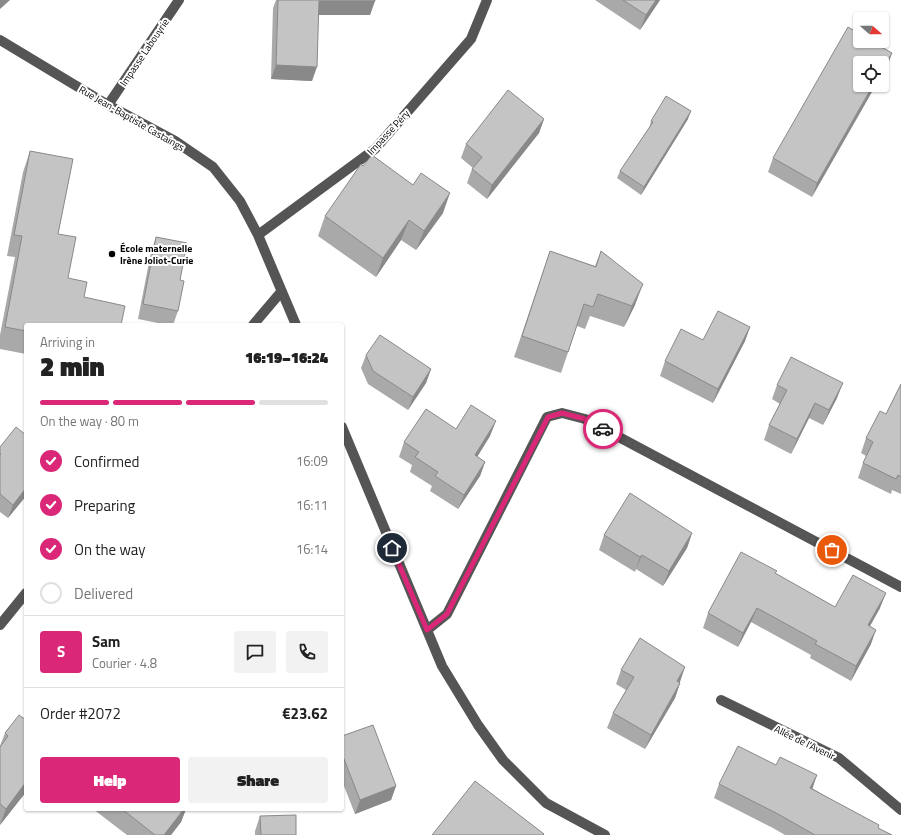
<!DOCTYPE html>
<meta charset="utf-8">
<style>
:root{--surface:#fff;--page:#f2f2f2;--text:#222;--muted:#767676;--line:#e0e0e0;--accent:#db2777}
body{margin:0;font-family:"Titillium Web",sans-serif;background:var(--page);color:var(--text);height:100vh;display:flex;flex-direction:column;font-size:15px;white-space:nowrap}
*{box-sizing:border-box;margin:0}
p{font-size:13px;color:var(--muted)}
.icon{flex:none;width:22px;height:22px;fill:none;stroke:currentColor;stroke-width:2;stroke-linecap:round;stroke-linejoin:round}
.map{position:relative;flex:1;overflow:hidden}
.panel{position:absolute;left:24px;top:323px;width:320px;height:488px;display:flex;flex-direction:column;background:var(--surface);border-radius:4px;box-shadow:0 1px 3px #0004}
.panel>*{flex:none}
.needle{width:26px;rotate:111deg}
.fabs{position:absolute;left:853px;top:12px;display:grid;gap:8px}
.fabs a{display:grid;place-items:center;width:36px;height:36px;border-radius:4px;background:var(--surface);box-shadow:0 1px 3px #0004;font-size:20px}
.pin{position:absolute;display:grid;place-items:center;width:34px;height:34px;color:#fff;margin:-17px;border:2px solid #fff;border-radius:50%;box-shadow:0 1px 4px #0007}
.courier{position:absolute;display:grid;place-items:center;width:40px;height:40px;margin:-20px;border:3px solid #db2777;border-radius:50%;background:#fff;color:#222;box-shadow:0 1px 5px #0007}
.summary em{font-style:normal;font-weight:800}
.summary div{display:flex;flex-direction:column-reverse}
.summary{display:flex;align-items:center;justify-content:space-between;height:68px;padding:0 16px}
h1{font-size:26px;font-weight:800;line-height:30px}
.bar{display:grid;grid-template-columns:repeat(4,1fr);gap:6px 4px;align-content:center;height:48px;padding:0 16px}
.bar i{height:5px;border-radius:3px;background:var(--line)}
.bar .active{background:var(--accent)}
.bar p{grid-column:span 4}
.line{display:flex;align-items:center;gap:10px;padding:0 16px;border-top:1px solid var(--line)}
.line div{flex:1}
.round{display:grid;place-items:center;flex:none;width:42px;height:42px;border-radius:4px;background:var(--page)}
ol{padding:0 16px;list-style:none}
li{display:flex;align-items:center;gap:12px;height:44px}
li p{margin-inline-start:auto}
li .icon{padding:4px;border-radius:50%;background:var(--accent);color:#fff;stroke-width:4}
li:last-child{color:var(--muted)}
li i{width:22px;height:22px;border:2px solid var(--line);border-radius:50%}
.button{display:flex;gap:8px;margin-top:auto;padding:8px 16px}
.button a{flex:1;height:46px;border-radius:4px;background:var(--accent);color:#fff;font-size:16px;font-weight:800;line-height:46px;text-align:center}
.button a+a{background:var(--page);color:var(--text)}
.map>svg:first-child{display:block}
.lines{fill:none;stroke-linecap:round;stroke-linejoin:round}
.minor{stroke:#555;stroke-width:10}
.wall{fill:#a9a9a9}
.shaded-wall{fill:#898989}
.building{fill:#c4c4c4;stroke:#898989}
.done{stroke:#595959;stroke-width:4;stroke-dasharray:0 7.2}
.route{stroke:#db2777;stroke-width:5}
.poi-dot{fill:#000;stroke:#fff;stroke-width:1.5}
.labels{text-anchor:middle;stroke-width:4;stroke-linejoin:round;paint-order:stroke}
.street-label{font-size:10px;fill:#000;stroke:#fff}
.poi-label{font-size:10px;font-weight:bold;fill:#000;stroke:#fff;text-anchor:start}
</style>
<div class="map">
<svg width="901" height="835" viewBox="0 0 901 835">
<rect width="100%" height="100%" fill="#fff"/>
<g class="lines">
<path class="minor" d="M0 40 108 105 175 141 213 167 240 201 258 235 296 325
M108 105 179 0
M258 235 375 149 471 39 487 0
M253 325 281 292
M342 427 442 666 478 725 503 760 546 803 605 835
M0 625 26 593
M427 630 447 614 547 417 562 413 585 419 901 587
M721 700 839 758 901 810"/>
</g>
<path class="wall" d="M276 0H375L370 15H319L312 81 271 79 273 8Z
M595 0H660L640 30Z
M892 53 887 67 882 75V63L860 85 812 197 768 172 773 158Z
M544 119 539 133 487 199 467 183 472 169 473 168 461 158 466 144Z
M688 119 641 195 617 178 620 171 649 129 651 121Z
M30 151 26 325V354L0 349V335L15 257 7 256 23 172Z
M363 166 443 213 416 250 401 240 376 277 318 236 325 216Z
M156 237 178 311 173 325H168L138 319 151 252Z
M550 251 595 266 601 251 635 305 624 327 590 316 585 329 577 326 561 373 514 357Z
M750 327 745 341 713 403 660 376 665 361 703 340Z
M366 355 431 369 426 383 408 410 368 384 361 368Z
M901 384V494L892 490 891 494 858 478 863 463 866 456 861 453 866 438 886 414Z
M777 385 837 398 823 425 809 418 791 454 764 440 769 425 780 404 772 399Z
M456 429 490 436 477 457 485 462 480 476 458 509 430 491 432 486 410 472 412 465 399 457 404 442Z
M26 435V496L8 518 0 512V447Z
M692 533 687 548 663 586 636 569 635 572 599 550 604 535Z
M776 574 835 607 880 608 870 626 871 644 851 681 810 658 811 655 751 622 738 647 703 628 708 613Z
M621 670 680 683 675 698 645 749 607 728 613 713 626 690 616 684Z
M26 720V792L0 825V746L5 733Z
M342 736 396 786 391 800 355 814 342 781Z
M719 784 812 788 878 828 892 835H785L773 828 714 798Z
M93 809H186L181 822 171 835H127Z
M260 816 296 835H255V831Z"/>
<path class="shaded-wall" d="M0 0H10L0 9Z
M656 0H660L640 30 646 15Z
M319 1H375L370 15H314Z
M892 53 887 67 882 75V70Z
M276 65 317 67 312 81 271 79Z
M873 85H876L812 197 817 183Z
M691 111 688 119 641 195 644 187Z
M544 119 539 133 487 199 492 185Z
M450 193 443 213 416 250 424 231Z
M409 220 401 240 376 277 383 258Z
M643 284 635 305 624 327 632 306Z
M750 327 745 341 713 403 718 389Z
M431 369 426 383 408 410 413 397Z
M843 383 837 398 823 425 829 410Z
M815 403 809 418 791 454 797 439Z
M496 421 490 436 469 470 475 455Z
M485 462 480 476 458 509 464 495Z
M26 488V496L8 518 13 505Z
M692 533 687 548 663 586 669 571Z
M642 555 636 569 635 572 640 557Z
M886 593 880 608 862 640 868 625Z
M757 608 751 622 738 647 743 633Z
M876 630 871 644 851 681 856 666Z
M685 667 680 682 672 696 677 681Z
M680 683 675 698 645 749 651 735Z
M817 775 812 790 810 788Z
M26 782V792L0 825 6 809Z
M396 786 391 800 355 814 360 800Z
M184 809H186L181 822 171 835H164Z"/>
<path class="building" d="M278 0H375V1H319L317 67 276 65Z
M623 0H656L646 15Z
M848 27 860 34V41H871L892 53 882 70V63H860V85H873L817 183 773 158Z
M508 90 544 119 492 185 472 169 482 157 466 144Z
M666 96 691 111 644 187 620 171 653 122 651 121Z
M30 151 73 159 58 234 76 237 68 278 87 282 84 297 125 306 121 325H26V331L5 327 22 236 14 235Z
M372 155 413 185 421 173 450 193 424 231 409 220 383 258 325 216 361 164 363 166Z
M156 237 187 243 180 280 184 281 178 311 143 304Z
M550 251 596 267 601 251 643 284 632 306 598 294 593 307 584 304 568 352 522 336Z
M718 311 750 327 718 389 665 361 681 329 703 340Z
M380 335 431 369 413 397 373 371 366 355Z
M791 357 843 383 829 410 815 403 797 439 769 425 787 390 777 385Z
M901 384V477L898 475 896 479 863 463 873 442 866 438 880 411 886 414Z
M471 405 496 421 475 455 485 462 464 495 435 476 438 472 415 457 419 452 404 442 426 409 456 429Z
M16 427 26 435V488L13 505 0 494V455L1 454H0V447Z
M630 493 692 533 669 571 642 555 640 557 604 535Z
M741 552 777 571 775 573 835 607 853 575 886 593 868 625 876 630 856 666 815 644 817 641 757 608 743 633 708 613Z
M640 638 685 667 677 681 680 683 651 735 613 713 634 677 621 670Z
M19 715 26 720V782L6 809 0 804V747L8 736 5 733Z
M373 725 396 786 360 800 342 754V736Z
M738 746 776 765 780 757 817 775 810 788 879 825 878 828 892 835H815L778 814 719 784Z
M475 781 544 834 543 835H432Z
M122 809H184L164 835H155Z
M296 815V835H261L260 816Z"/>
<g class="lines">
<path class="done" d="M603 429 832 550"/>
<path class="route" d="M392 548 427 630 447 614 548 417 562 413 585 419 603 429"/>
</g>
<circle class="poi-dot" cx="112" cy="254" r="4"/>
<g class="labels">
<g class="street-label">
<text transform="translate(144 52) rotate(-56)" y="4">Impasse Labouyrie</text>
<text transform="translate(132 118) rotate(30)" y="4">Rue Jean-Baptiste Castaings</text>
<text transform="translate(388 132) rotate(-47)" y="4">Impasse Péry</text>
<text transform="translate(805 742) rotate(26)" y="4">Allée de l'Avenir</text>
</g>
<g class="poi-label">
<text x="120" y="252">École maternelle<tspan x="120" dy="12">Irène Joliot-Curie</tspan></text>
</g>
</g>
</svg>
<div class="fabs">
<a><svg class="needle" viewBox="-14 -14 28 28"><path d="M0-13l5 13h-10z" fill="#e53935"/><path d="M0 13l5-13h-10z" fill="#767676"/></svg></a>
<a><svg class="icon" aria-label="locate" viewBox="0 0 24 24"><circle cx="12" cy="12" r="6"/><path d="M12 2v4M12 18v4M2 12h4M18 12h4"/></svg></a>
</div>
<div class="pin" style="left:832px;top:550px;background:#ea580c"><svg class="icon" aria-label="bag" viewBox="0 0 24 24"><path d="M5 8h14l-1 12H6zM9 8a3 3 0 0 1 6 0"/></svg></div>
<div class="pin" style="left:392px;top:548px;background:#1f2937"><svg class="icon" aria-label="home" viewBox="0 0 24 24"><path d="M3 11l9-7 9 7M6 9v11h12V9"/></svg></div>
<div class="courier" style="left:603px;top:429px"><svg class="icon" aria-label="car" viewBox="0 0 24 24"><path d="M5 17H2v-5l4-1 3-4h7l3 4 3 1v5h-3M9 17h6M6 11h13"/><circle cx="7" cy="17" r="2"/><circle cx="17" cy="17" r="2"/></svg></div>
<section class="panel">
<div class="summary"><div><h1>2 min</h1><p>Arriving in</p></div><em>16:19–16:24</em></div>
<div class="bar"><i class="active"></i><i class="active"></i><i class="active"></i><i></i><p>On the way · 80 m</p></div>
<ol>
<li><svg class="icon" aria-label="check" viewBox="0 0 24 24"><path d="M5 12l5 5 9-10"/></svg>Confirmed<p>16:09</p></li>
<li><svg class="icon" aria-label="check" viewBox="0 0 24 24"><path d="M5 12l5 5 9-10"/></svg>Preparing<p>16:11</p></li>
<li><svg class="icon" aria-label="check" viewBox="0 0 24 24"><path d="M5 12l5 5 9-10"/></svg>On the way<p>16:14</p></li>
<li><i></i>Delivered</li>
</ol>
<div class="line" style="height:72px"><b class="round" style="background:var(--accent);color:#fff">S</b><div><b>Sam</b><p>Courier · 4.8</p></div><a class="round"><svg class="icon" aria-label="chat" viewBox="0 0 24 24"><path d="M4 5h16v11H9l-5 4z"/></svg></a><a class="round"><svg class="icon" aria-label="phone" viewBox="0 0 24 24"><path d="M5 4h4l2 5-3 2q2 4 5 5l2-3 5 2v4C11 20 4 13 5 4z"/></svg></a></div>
<div class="line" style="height:52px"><div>Order #2072</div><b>€23.62</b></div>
<div class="button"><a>Help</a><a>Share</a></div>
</section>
</div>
